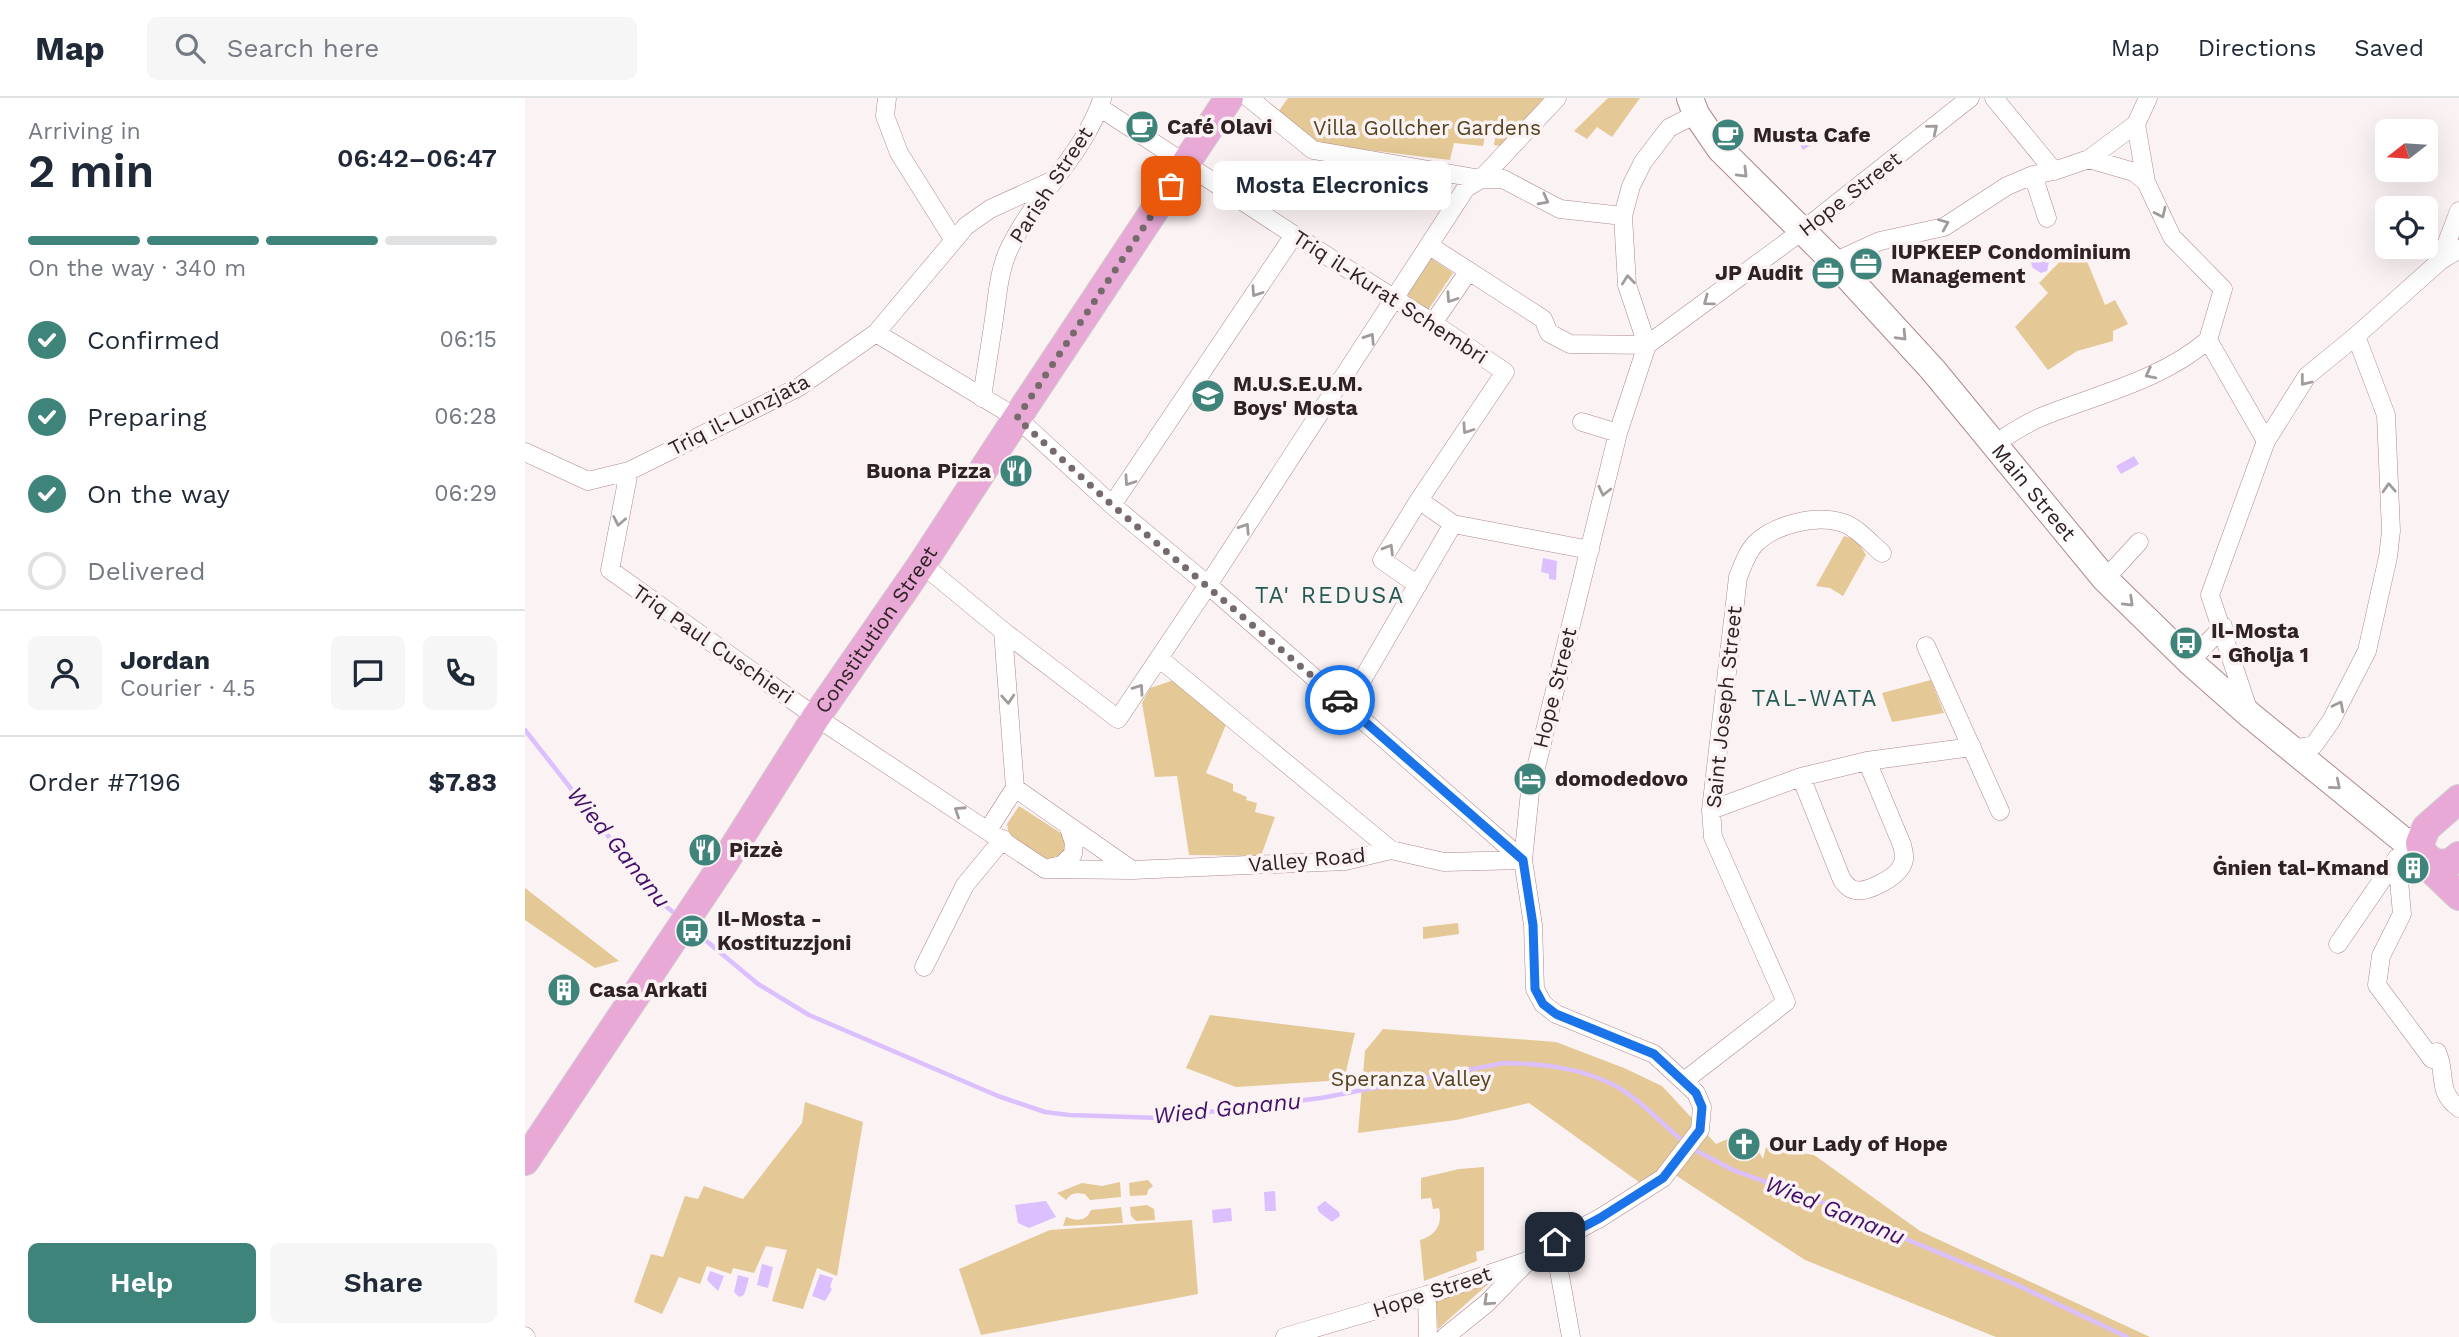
<!DOCTYPE html>
<meta charset="utf-8">
<style>
:root{--surface:#fff;--page:#f6f6f7;--text:#1f2937;--muted:#747a83;--line:#e0e1e3;--accent:#3e847b}
body{margin:0;font-family:"Work Sans",sans-serif;background:var(--page);color:var(--text);height:100vh;display:flex;flex-direction:column;font-size:26px;white-space:nowrap}
*{box-sizing:border-box;margin:0}
p{font-size:23px;color:var(--muted)}
.icon{flex:none;width:38px;height:38px;fill:none;stroke:currentColor;stroke-width:2;stroke-linecap:round;stroke-linejoin:round}
.map{position:relative;flex:1;overflow:hidden}
.drawer{display:flex;flex-direction:column;background:var(--surface);width:525px}
.drawer>*{flex:none}
.needle{width:46px;rotate:253deg}
.controls{position:absolute;left:1850px;top:21px;display:grid;gap:14px}
.controls a{display:grid;place-items:center;width:63px;height:63px;border-radius:10px;background:var(--surface);box-shadow:0 7px 28px #0002;font-size:35px}
.pin{position:absolute;display:grid;place-items:center;width:60px;height:60px;color:#fff;margin:-30px;border-radius:14px;box-shadow:0 4px 10px #0006}
.courier{position:absolute;display:grid;place-items:center;width:70px;height:70px;margin:-35px;border:5px solid #1a73e8;border-radius:50%;background:#fff;color:#222;box-shadow:0 2px 9px #0007}
.bubble{position:absolute;height:49px;border-radius:10px;background:var(--surface);box-shadow:0 7px 28px #0002;font-size:23px;font-weight:600;line-height:49px;text-align:center}
.head em{font-style:normal;font-weight:600}
.head div{display:flex;flex-direction:column-reverse}
.head{display:flex;align-items:center;justify-content:space-between;height:119px;padding:0 28px}
h1{font-size:46px;font-weight:600;line-height:52px}
.bar{display:grid;grid-template-columns:repeat(4,1fr);gap:10px 7px;align-content:center;height:84px;padding:0 28px}
.bar i{height:9px;border-radius:5px;background:var(--line)}
.bar .active{background:var(--accent)}
.bar p{grid-column:span 4}
.line{display:flex;align-items:center;gap:18px;padding:0 28px;border-top:2px solid var(--line)}
.line div{flex:1}
.round{display:grid;place-items:center;flex:none;width:74px;height:74px;border-radius:10px;background:var(--page)}
ol{padding:0 28px;list-style:none}
li{display:flex;align-items:center;gap:21px;height:77px}
li p{margin-inline-start:auto}
li .icon{padding:7px;border-radius:50%;background:var(--accent);color:#fff;stroke-width:4}
li:last-child{color:var(--muted)}
li i{width:38px;height:38px;border:4px solid var(--line);border-radius:50%}
.primary-button{display:flex;gap:14px;margin-top:auto;padding:14px 28px}
.primary-button a{flex:1;height:80px;border-radius:10px;background:var(--accent);color:#fff;font-size:28px;font-weight:600;line-height:80px;text-align:center}
.primary-button a+a{background:var(--page);color:var(--text)}
header{display:flex;align-items:center;gap:42px;box-sizing:border-box;height:98px;padding:0 35px;background:var(--surface);border-bottom:2px solid var(--line)}
header strong{font-size:33px}
nav{display:flex;gap:38px;margin-inline-start:auto;font-size:24px}
.search{width:490px;height:63px;background:var(--page);display:flex;align-items:center;gap:18px;box-sizing:border-box;padding:0 24px;border-radius:10px;color:var(--muted);font-size:26px}
main{display:flex;flex:1;min-height:0}
.map>svg:first-child{display:block}
.green{fill:#e4c895}
.water{fill:#dbbffe}
.lines{fill:none;stroke-linecap:round;stroke-linejoin:round}
.stream{stroke:#dbbffe;stroke-width:4.5}
.street-casing{stroke:#af898c;stroke-width:19}
.secondary-casing{stroke:#af898c;stroke-width:28}
.primary-casing{stroke:#d1cecf;stroke-width:30}
.street{stroke:#fff;stroke-width:18}
.secondary{stroke:#fff;stroke-width:26}
.primary{stroke:#e8a9d7;stroke-width:28}
.oneway{stroke:#a29b9c}
.done{stroke:#776a6c;stroke-width:7;stroke-dasharray:0 12.6}
.route{stroke:#1a73e8;stroke-width:9}
.labels{text-anchor:middle;stroke-width:7;stroke-linejoin:round;paint-order:stroke}
.poi-label{font-size:21px;font-weight:bold;fill:#302123;stroke:#fbf2f3;text-anchor:start}
.park-label{font-size:21px;fill:#54411d;stroke:#fbf2f3}
.street-label{font-size:21px;fill:#302123;stroke:#fbf2f3}
.neighbourhood-label{font-size:23px;letter-spacing:2px;fill:#235b54;stroke:#fbf2f3}
.water-label{font-size:23px;font-style:italic;fill:#430f6a;stroke:#fbf2f3}
</style>
<header>
<strong>Map</strong>
<div class="search"><svg class="icon" aria-label="search" viewBox="0 0 24 24"><circle cx="10" cy="10" r="6"/><path d="M15 15l6 6"/></svg>Search here</div>
<nav><a>Map</a><a>Directions</a><a>Saved</a></nav>
</header>
<main>
<section class="drawer">
<div class="head"><div><h1>2 min</h1><p>Arriving in</p></div><em>06:42–06:47</em></div>
<div class="bar"><i class="active"></i><i class="active"></i><i class="active"></i><i></i><p>On the way · 340 m</p></div>
<ol>
<li><svg class="icon" aria-label="check" viewBox="0 0 24 24"><path d="M5 12l5 5 9-10"/></svg>Confirmed<p>06:15</p></li>
<li><svg class="icon" aria-label="check" viewBox="0 0 24 24"><path d="M5 12l5 5 9-10"/></svg>Preparing<p>06:28</p></li>
<li><svg class="icon" aria-label="check" viewBox="0 0 24 24"><path d="M5 12l5 5 9-10"/></svg>On the way<p>06:29</p></li>
<li><i></i>Delivered</li>
</ol>
<div class="line" style="height:126px"><a class="round"><svg class="icon" aria-label="person" viewBox="0 0 24 24"><circle cx="12" cy="8" r="4"/><path d="M4 21q1-7 8-7t8 7"/></svg></a><div><b>Jordan</b><p>Courier · 4.5</p></div><a class="round"><svg class="icon" aria-label="chat" viewBox="0 0 24 24"><path d="M4 5h16v11H9l-5 4z"/></svg></a><a class="round"><svg class="icon" aria-label="phone" viewBox="0 0 24 24"><path d="M5 4h4l2 5-3 2q2 4 5 5l2-3 5 2v4C11 20 4 13 5 4z"/></svg></a></div>
<div class="line" style="height:91px"><div>Order #7196</div><b>$7.83</b></div>
<div class="primary-button"><a>Help</a><a>Share</a></div>
</section>
<div class="map">
<svg width="1934" height="1239" viewBox="0 0 1934 1239">
<rect width="100%" height="100%" fill="#fbf2f3"/>
<path class="green" d="M763 0H1019L975 48 969 47 971 34 961 33 958 48 929 45 925 62 794 46 753 14Z
M1083 0H1115L1087 39 1072 29 1062 41 1049 33Z
M1554 144 1580 207 1590 202 1603 226 1588 233V243L1552 253 1523 272 1490 229 1523 195 1514 185Z
M903 158 928 175 903 212 878 194Z
M1319 438 1332 442 1341 457 1318 498 1305 490 1291 488Z
M652 581 702 624 681 675 708 686V693L722 699 721 702 732 705 730 714 750 719 736 758 664 757 652 678 630 679 617 605 625 590Z
M1406 582 1419 615 1367 624 1357 595Z
M494 708 542 739 543 747 538 759 525 763 484 737 482 726Z
M0 790 94 863 70 870 0 822Z
M933 825 934 836 898 841V829Z
M685 917 830 935 819 982 711 989 661 970Z
M858 931 1031 944 1099 970 1137 988 1191 1046 1221 1033 1238 1061 1241 1049 1289 1057 1395 1133 1625 1239H1471L1280 1162 1138 1069 1118 1087 1004 1005 931 1022 833 1035 840 953Z
M280 1004 338 1024 312 1178 292 1170 278 1211 247 1203 262 1152 241 1148 229 1175 208 1170 206 1176 182 1168 175 1186 154 1179 137 1216 109 1204 126 1156 138 1159 160 1098 173 1101 179 1088 218 1101 277 1025Z
M959 1069V1152L951 1154 952 1163 899 1183 895 1142C910 1138 918 1127 914 1110L908 1111 906 1100 896 1101V1080L934 1071Z
M623 1082 628 1088 623 1092 622 1097 605 1098 604 1085Z
M595 1084 596 1099 565 1102 560 1096C551 1095 547 1094 541 1102L532 1095 557 1085 577 1088Z
M622 1107 629 1111 630 1122 611 1123 606 1118 605 1109Z
M596 1109 598 1125 538 1128 541 1119C552 1123 561 1124 566 1112Z
M667 1122 673 1196 456 1237 434 1171 525 1132Z
M963 1186 913 1231 911 1203Z"/>
<path class="water" d="M1288 34 1294 42 1278 52 1273 43Z
M1515 150 1524 164 1522 173 1516 175 1508 170 1505 163 1508 151Z
M1609 358 1614 366 1596 376 1591 368Z
M1018 460 1032 463 1031 482 1024 481V476L1016 474Z
M750 1093 751 1113H740L739 1094Z
M521 1103 531 1119 504 1130 493 1125 490 1107Z
M800 1103 814 1114 815 1118 807 1124 794 1114 792 1109Z
M706 1110 707 1123 688 1125 687 1112Z
M237 1166 248 1169 243 1190 232 1187Z
M185 1173 199 1178 193 1193 182 1182Z
M295 1176 308 1180 305 1189 307 1191 300 1203 287 1198Z
M213 1177 224 1180 219 1197 214 1199 209 1194Z"/>
<g class="lines">
<path class="stream" d="M0 632 106 767 138 806 153 818
M167 831 233 886 284 917 473 998 520 1014 544 1017 635 1020 796 1000 979 965C1017 966 1053 969 1089 987 1115 1001 1137 1026 1160 1045
M1166 1050 1208 1072 1313 1110 1376 1139 1492 1187 1602 1239"/>
<defs>
<path id="street" d="M362 0 360 18 374 55 428 141
M724 0 788 52 956 81H978L1035 111 1098 118
M1469 0 1529 73
M574 9 769 137 908 225 980 274 894 402 857 462 893 487
M1611 26 1621 84 1647 139 1698 191 1683 242
M1564 61 1609 74 1621 84
M1508 77 1522 120
M905 148 1018 221 1024 235 1045 246 1122 247 1102 187 1098 118 1106 88 1118 64 1144 30 1171 16
M1915 163 1934 113
M1309 164 1355 143 1419 129 1482 88 1508 77 1529 73 1564 61 1611 26 1623 0
M908 225 943 174
M351 235 492 320 587 407 683 487 998 762
M1683 242 1741 343
M457 300C461 271 466 243 470 214 473 191 475 168 486 147 512 95 559 56 577 1
M1057 324 1093 335
M1469 346C1485 336 1502 324 1521 317 1575 296 1638 281 1683 242
M0 354 63 383 104 373 274 289 351 235 441 128 465 111 531 81
M104 373 85 472 291 619 520 771 607 772 820 763 866 752 919 764 998 762
M894 402 928 426 1065 452
M587 407 769 137
M397 466 478 533 593 621 683 487 941 90 956 81 1032 0
M1580 481 1614 444
M478 533 490 690
M1401 548 1475 713
M634 560 866 752
M1665 564 1698 528
M822 608 928 426
M1724 614 1685 497 1741 343 1782 278 1831 238 1915 163 1934 151
M1767 651 1789 647 1806 623 1842 553 1863 459 1866 433 1861 317 1831 238
M1276 679 1317 782C1321 787 1324 791 1330 792 1342 795 1370 780 1376 769 1381 762 1379 755 1377 747L1342 663
M490 690 607 772
M1186 712 1276 679 1342 663 1447 649
M463 732 490 690
M1872 760 1877 816 1856 858 1852 887 1907 961 1912 954C1922 975 1911 994 1934 1010
M527 769 537 767 548 756 549 745 543 727
M1813 846 1872 760 1875 759
M399 869 440 787 478 741
M1159 983 1261 904 1188 739 1186 712 1213 479C1218 467 1222 454 1231 445 1251 426 1292 416 1318 425 1332 429 1346 446 1357 455
M1029 1145 1046 1239
M902 1197 903 1239
M0 1238 1 1239
M760 1239 902 1197 1002 1163 1030 1144 1075 1120 1138 1080 1175 1032 1177 1009 1171 995 1129 956 1031 916 1018 906 1010 891 1008 827 998 762 1005 694 1093 335 1122 247 1277 133 1445 0
M920 1239 962 1205 1000 1166"/>
<g id="secondary">
<path id="s1" d="M1165 0 1171 16 1195 51 1309 164 1408 272 1580 481 1665 564 1725 617 1878 742 1895 745"/>
</g>
<g id="primary">
<path d="M1934 701 1901 730 1895 745C1898 766 1920 772 1934 758"/>
<path d="M1905 762 1909 774 1934 798"/>
<path id="s2" d="M0 1063 197 768 291 619 397 466 501 306 704 0"/>
</g>
</defs>
<use href="#street" class="street-casing"/>
<use href="#secondary" class="secondary-casing"/>
<use href="#primary" class="primary-casing"/>
<use href="#street" class="street"/>
<use href="#secondary" class="secondary"/>
<use href="#primary" class="primary"/>
</g>
<defs><path id="oneway-chevron" d="M-2-3.5L2.5 0L-2 3.5" fill="none" stroke-width="1.6" stroke-linecap="round" stroke-linejoin="round" transform="scale(1.75)"/></defs>
<g class="oneway">
<use href="#oneway-chevron" transform="translate(1408 31) rotate(-39)"/>
<use href="#oneway-chevron" transform="translate(1218 75) rotate(45)"/>
<use href="#oneway-chevron" transform="translate(1019 102) rotate(28)"/>
<use href="#oneway-chevron" transform="translate(1636 115) rotate(65)"/>
<use href="#oneway-chevron" transform="translate(1419 126) rotate(-23)"/>
<use href="#oneway-chevron" transform="translate(1103 182) rotate(-96)"/>
<use href="#oneway-chevron" transform="translate(731 194) rotate(124)"/>
<use href="#oneway-chevron" transform="translate(926 200) rotate(124)"/>
<use href="#oneway-chevron" transform="translate(1183 203) rotate(144)"/>
<use href="#oneway-chevron" transform="translate(1377 238) rotate(47)"/>
<use href="#oneway-chevron" transform="translate(845 240) rotate(-57)"/>
<use href="#oneway-chevron" transform="translate(1625 276) rotate(153)"/>
<use href="#oneway-chevron" transform="translate(1780 283) rotate(128)"/>
<use href="#oneway-chevron" transform="translate(942 331) rotate(124)"/>
<use href="#oneway-chevron" transform="translate(604 383) rotate(124)"/>
<use href="#oneway-chevron" transform="translate(1864 390) rotate(-93)"/>
<use href="#oneway-chevron" transform="translate(1079 393) rotate(103)"/>
<use href="#oneway-chevron" transform="translate(94 423) rotate(101)"/>
<use href="#oneway-chevron" transform="translate(720 430) rotate(-57)"/>
<use href="#oneway-chevron" transform="translate(864 451) rotate(-59)"/>
<use href="#oneway-chevron" transform="translate(1604 504) rotate(44)"/>
<use href="#oneway-chevron" transform="translate(614 591) rotate(-55)"/>
<use href="#oneway-chevron" transform="translate(483 601) rotate(86)"/>
<use href="#oneway-chevron" transform="translate(1814 608) rotate(-63)"/>
<use href="#oneway-chevron" transform="translate(1811 687) rotate(40)"/>
<use href="#oneway-chevron" transform="translate(434 713) rotate(-147)"/>
<use href="#oneway-chevron" transform="translate(963 1203) rotate(137)"/>
</g>
<g class="lines">
<path class="done" d="M646 88 492 320 587 407 815 602"/>
<path class="route" d="M815 602 998 762 1008 827 1010 891 1018 906 1031 916 1129 956 1171 995 1177 1009 1175 1032 1138 1080 1075 1120 1030 1144"/>
</g>
<defs>
<symbol id="cafe-disc" viewBox="-11 -11 22 22"><circle r="9.5" fill="#3e847b" stroke="#fbf2f3"/><path d="M-5.5-4.5H6V0H3Q3 3.5 0 3.5H-2.5Q-5.5 3.5-5.5 0ZM3-3.2v2h1.7v-2ZM-6 4.5H4V6H-6Z" fill="#fff"/></symbol>
<symbol id="office-disc" viewBox="-11 -11 22 22"><circle r="9.5" fill="#3e847b" stroke="#fbf2f3"/><path d="M-6-3h4V-5.5h4V-3h4V5H-6ZM-1-4.5V-3h2v-1.5ZM-6 0V1H6V0Z" fill="#fff"/></symbol>
<symbol id="school-disc" viewBox="-11 -11 22 22"><circle r="9.5" fill="#3e847b" stroke="#fbf2f3"/><path d="M0-5L7-2L0 1L-7-2ZM-4 1L0 2.5L4 1V4Q0 6-4 4Z" fill="#fff"/></symbol>
<symbol id="restaurant-disc" viewBox="-11 -11 22 22"><circle r="9.5" fill="#3e847b" stroke="#fbf2f3"/><path d="M-5-6h1v4h1v-4h1v4h1v-4h1v5L-1.5 .5V6h-2V.5L-5-1ZM5-6V6H3V1.5H1.5Q1.5-4 5-6Z" fill="#fff"/></symbol>
<symbol id="bus-disc" viewBox="-11 -11 22 22"><circle r="9.5" fill="#3e847b" stroke="#fbf2f3"/><path d="M-5-6H5V4H4V6H2V4H-2V6H-4V4H-5ZM-3.5-4V0h7V-4ZM-3.5 1.2v1.5H-2V1.2ZM2 1.2v1.5H3.5V1.2Z" fill="#fff"/></symbol>
<symbol id="hotel-disc" viewBox="-11 -11 22 22"><circle r="9.5" fill="#3e847b" stroke="#fbf2f3"/><path d="M-6-4.5h1.5V1H6V5H4.5V3h-9V5H-6ZM-4 0a1.8 1.8 0 1 1 3.6 0ZM.5 0V-2.5h3Q6-2.5 6 0Z" fill="#fff"/></symbol>
<symbol id="building-disc" viewBox="-11 -11 22 22"><circle r="9.5" fill="#3e847b" stroke="#fbf2f3"/><path d="M-4-6H4V6H1V3H-1V6H-4ZM-2.5-4.3h1.7v1.8h-1.7ZM.8-4.3h1.7v1.8H.8ZM-2.5-1h1.7V.8h-1.7ZM.8-1h1.7V.8H.8Z" fill="#fff"/></symbol>
<symbol id="church-disc" viewBox="-11 -11 22 22"><circle r="9.5" fill="#3e847b" stroke="#fbf2f3"/><path d="M-1.2-6h2.4v3.5h3.3v2.4h-3.3V6h-2.4V-.1h-3.3v-2.4h3.3Z" fill="#fff"/></symbol>
</defs>
<g fill-rule="evenodd">
<use href="#cafe-disc" x="598" y="10" width="38" height="38"/>
<use href="#cafe-disc" x="1184" y="18" width="38" height="38"/>
<use href="#office-disc" x="1322" y="147" width="38" height="38"/>
<use href="#office-disc" x="1284" y="156" width="38" height="38"/>
<use href="#school-disc" x="664" y="279" width="38" height="38"/>
<use href="#restaurant-disc" x="472" y="354" width="38" height="38"/>
<use href="#bus-disc" x="1642" y="526" width="38" height="38"/>
<use href="#hotel-disc" x="986" y="662" width="38" height="38"/>
<use href="#restaurant-disc" x="161" y="733" width="38" height="38"/>
<use href="#building-disc" x="1869" y="751" width="38" height="38"/>
<use href="#bus-disc" x="148" y="814" width="38" height="38"/>
<use href="#building-disc" x="20" y="873" width="38" height="38"/>
<use href="#church-disc" x="1200" y="1027" width="38" height="38"/>
</g>
<g class="labels">
<g class="poi-label">
<text x="642" y="36">Café Olavi</text>
<text x="1228" y="44">Musta Cafe</text>
<text x="1366" y="161">IUPKEEP Condominium<tspan x="1366" dy="24">Management</tspan></text>
<text x="1278" y="182" text-anchor="end">JP Audit</text>
<text x="708" y="293">M.U.S.E.U.M.<tspan x="708" dy="24">Boys' Mosta</tspan></text>
<text x="466" y="380" text-anchor="end">Buona Pizza</text>
<text x="1686" y="540">Il-Mosta<tspan x="1686" dy="24">- Għolja 1</tspan></text>
<text x="1030" y="688">domodedovo</text>
<text x="204" y="759">Pizzè</text>
<text x="1864" y="777" text-anchor="end">Ġnien tal-Kmand</text>
<text x="192" y="828">Il-Mosta -<tspan x="192" dy="24">Kostituzzjoni</tspan></text>
<text x="64" y="899">Casa Arkati</text>
<text x="1244" y="1053">Our Lady of Hope</text>
</g>
<g class="park-label">
<text x="902" y="37">Villa Gollcher Gardens</text>
<text x="886" y="988">Speranza Valley</text>
</g>
<g class="street-label">
<text transform="translate(526 87) rotate(-57)" y="7">Parish Street</text>
<text transform="translate(1325 96) rotate(-38)" y="7">Hope Street</text>
<text transform="translate(865 199) rotate(33)" y="7">Triq il-Kurat Schembri</text>
<text transform="translate(214 317) rotate(-27)" y="7">Triq il-Lunzjata</text>
<text dy="7" stroke="none"><textPath href="#s1" startOffset="525">Main Street</textPath></text>
<text dy="7" stroke="none"><textPath href="#s2" startOffset="637">Constitution Street</textPath></text>
<text transform="translate(188 546) rotate(35)" y="7">Triq Paul Cuschieri</text>
<text transform="translate(1030 590) rotate(-76)" y="7">Hope Street</text>
<text transform="translate(1199 609) rotate(-84)" y="7">Saint Joseph Street</text>
<text transform="translate(782 762) rotate(-5)" y="7">Valley Road</text>
<text transform="translate(907 1194) rotate(-18)" y="7">Hope Street</text>
</g>
<g class="neighbourhood-label">
<text x="805" y="505">TA' REDUSA</text>
<text x="1290" y="608">TAL-WATA</text>
</g>
<g class="water-label">
<text transform="translate(94 749) rotate(51)" y="8">Wied Gananu</text>
<text transform="translate(702 1010) rotate(-6)" y="8">Wied Gananu</text>
<text transform="translate(1310 1112) rotate(22)" y="8">Wied Gananu</text>
</g>
</g>
</svg>
<div class="controls">
<a><svg class="needle" viewBox="-14 -14 28 28"><path d="M0-13l5 13h-10z" fill="#e53935"/><path d="M0 13l5-13h-10z" fill="#747a83"/></svg></a>
<a><svg class="icon" aria-label="locate" viewBox="0 0 24 24"><circle cx="12" cy="12" r="6"/><path d="M12 2v4M12 18v4M2 12h4M18 12h4"/></svg></a>
</div>
<div class="pin" style="left:646px;top:88px;background:#ea580c"><svg class="icon" aria-label="bag" viewBox="0 0 24 24"><path d="M5 8h14l-1 12H6zM9 8a3 3 0 0 1 6 0"/></svg></div>
<div class="pin" style="left:1030px;top:1144px;background:#1f2937"><svg class="icon" aria-label="home" viewBox="0 0 24 24"><path d="M3 11l9-7 9 7M6 9v11h12V9"/></svg></div>
<div class="courier" style="left:815px;top:602px"><svg class="icon" aria-label="car" viewBox="0 0 24 24"><path d="M5 17H2v-5l4-1 3-4h7l3 4 3 1v5h-3M9 17h6M6 11h13"/><circle cx="7" cy="17" r="2"/><circle cx="17" cy="17" r="2"/></svg></div>
<div class="bubble" style="left:688px;top:63px;width:238px">Mosta Elecronics</div>
</div>
</main>
